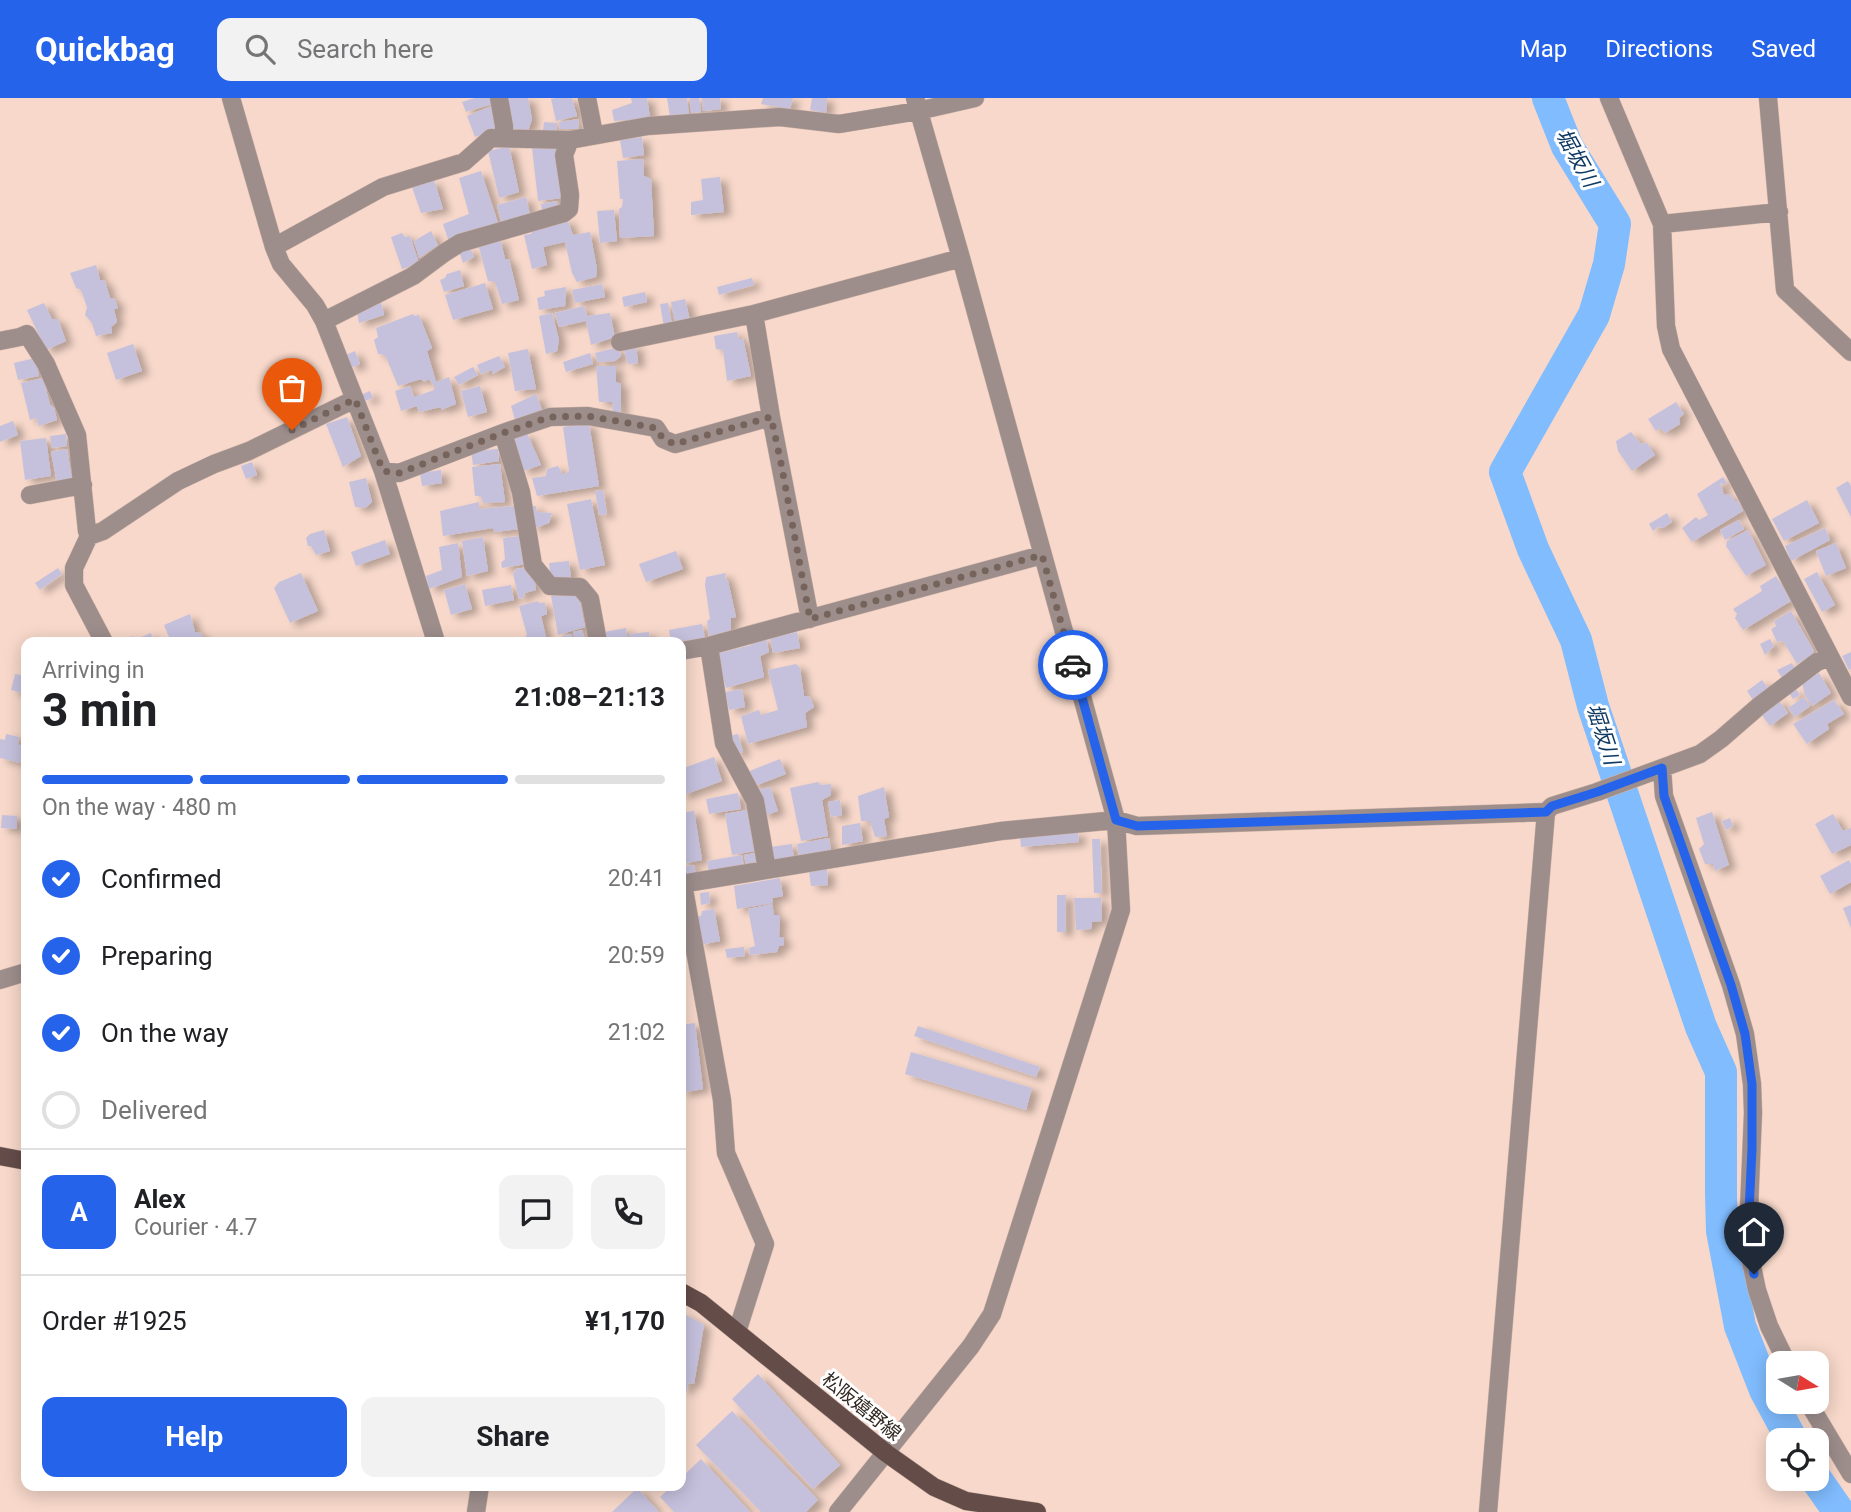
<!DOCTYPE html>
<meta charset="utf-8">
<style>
:root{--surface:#fff;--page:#f2f2f2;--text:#202124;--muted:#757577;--line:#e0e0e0;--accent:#2563eb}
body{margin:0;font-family:Roboto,"Noto Sans JP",sans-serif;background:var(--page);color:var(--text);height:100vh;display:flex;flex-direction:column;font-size:26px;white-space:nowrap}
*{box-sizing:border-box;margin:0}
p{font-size:23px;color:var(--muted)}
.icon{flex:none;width:38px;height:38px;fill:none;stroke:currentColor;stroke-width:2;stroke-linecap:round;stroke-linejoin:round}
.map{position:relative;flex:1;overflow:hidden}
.side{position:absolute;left:21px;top:539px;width:665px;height:854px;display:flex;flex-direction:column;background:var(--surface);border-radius:14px;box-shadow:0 4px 18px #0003}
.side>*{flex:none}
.needle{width:46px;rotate:101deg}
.controls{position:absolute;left:1766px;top:1253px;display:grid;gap:14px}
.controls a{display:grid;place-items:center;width:63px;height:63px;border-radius:14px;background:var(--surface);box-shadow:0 4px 18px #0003;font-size:35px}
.pin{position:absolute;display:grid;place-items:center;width:60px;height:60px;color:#fff;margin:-72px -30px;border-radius:50% 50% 50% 0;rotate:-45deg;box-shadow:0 0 7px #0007}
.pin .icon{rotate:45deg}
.courier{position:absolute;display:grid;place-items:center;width:70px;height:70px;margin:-35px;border:5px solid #2563eb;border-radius:50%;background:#fff;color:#222;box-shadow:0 2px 9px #0007}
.head em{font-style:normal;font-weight:700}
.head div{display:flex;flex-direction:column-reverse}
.head{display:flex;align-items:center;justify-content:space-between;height:119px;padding:0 21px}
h1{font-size:46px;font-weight:700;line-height:52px}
.bar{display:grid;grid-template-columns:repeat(4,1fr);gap:10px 7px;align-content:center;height:84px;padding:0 21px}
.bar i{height:9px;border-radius:5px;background:var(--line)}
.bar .active{background:var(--accent)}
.bar p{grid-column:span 4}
.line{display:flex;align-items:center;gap:18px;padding:0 21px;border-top:2px solid var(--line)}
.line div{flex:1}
.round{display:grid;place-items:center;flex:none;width:74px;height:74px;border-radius:14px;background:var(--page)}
ol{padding:0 21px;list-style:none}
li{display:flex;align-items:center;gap:21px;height:77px}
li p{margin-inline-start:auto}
li .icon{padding:7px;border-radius:50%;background:var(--accent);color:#fff;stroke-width:4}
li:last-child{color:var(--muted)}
li i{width:38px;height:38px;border:4px solid var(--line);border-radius:50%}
.cta{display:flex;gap:14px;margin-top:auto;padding:14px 21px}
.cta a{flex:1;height:80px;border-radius:14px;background:var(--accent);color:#fff;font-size:28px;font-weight:700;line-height:80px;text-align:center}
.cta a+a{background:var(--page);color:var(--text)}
header{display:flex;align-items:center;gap:42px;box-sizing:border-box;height:98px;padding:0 35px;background:var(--accent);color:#fff}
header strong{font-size:33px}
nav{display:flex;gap:38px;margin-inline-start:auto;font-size:24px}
.search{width:490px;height:63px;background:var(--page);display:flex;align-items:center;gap:18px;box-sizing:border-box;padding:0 24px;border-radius:14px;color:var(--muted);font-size:26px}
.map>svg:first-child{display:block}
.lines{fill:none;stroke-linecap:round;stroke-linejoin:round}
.river{stroke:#80bcfe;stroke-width:32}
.building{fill:#c5c1dd;filter:url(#shadow)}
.minor-casing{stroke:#cfb4a8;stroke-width:19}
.major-casing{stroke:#cfb4a8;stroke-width:19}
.minor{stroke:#9d8e8c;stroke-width:18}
.major{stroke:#644c49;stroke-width:18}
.done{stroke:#76645c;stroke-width:7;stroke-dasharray:0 12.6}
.route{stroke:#2563eb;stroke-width:9}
.labels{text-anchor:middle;stroke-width:6;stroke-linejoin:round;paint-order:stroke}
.street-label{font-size:19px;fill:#312620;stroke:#fff}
.water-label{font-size:21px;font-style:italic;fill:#0f3a63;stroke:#fff}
</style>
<header>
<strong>Quickbag</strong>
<div class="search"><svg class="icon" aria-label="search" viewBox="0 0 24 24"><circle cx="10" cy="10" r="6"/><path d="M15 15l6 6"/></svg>Search here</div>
<nav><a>Map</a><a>Directions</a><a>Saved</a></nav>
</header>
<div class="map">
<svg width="1851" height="1414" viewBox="0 0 1851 1414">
<defs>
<filter id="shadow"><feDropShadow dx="7" dy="4" stdDeviation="3.5" flood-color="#0004"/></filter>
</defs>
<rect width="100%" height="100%" fill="#f7d8ca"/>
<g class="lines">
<path class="river" d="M1548 0 1567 48 1615 126 1609 166 1594 217 1505 374 1533 451 1576 542 1593 608 1701 929 1721 974V1096L1722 1133 1740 1228 1765 1292 1792 1342
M1816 1381 1839 1414"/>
</g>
<path class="building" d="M475 0H490L492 6 466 14 462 4Z
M508 0H528L532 21 528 33 513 31Z
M555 0H572L577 18 556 23 551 1Z
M631 0H647L650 20 614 23 612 12 632 5Z
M667 0H687L689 16 670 19Z
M690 0H699L701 14 691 15Z
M702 0H720L721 11 703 13Z
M763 0H793L790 11 761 6Z
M812 0H827L826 15 810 12Z
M494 7 498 30 475 39 467 18Z
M579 21 578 31H560L559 24Z
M544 24 557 25V32H543Z
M642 39 644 57 623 60 620 42Z
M509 48 519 94 499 100 488 53Z
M532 50H556L562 100 538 103Z
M643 61 644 78 651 81 654 138 620 140 619 111 622 109 623 101H620L617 63Z
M481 73 499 128 449 144 443 126 469 116 459 80Z
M720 79 724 114 691 117V104L703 102 701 81Z
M434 82 443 111 421 115 412 89Z
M526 99 530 116 501 124 497 107Z
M557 103 558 109 542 112 541 106Z
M614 112 617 143 600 145 597 113Z
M567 121 573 137 590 134 597 171 596 179 577 184 572 175 565 144 543 149 547 167 532 171 524 137 531 136 534 130Z
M431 133 438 147 419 160 414 143Z
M402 135 405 139 410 138 419 165 402 171 391 139Z
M500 140 505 161H509L519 202 502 206 495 184 488 183 478 146Z
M470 150 474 159 463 165 459 153Z
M96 167 100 182 105 183 110 200 115 201 118 211H114L117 224 111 229 112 235 96 238 92 225 85 217 87 209 81 192 76 190 70 175Z
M460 172 464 188 444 194 440 182 445 180 447 176Z
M752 180 754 187 719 197 717 189Z
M485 185 493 211 453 222 445 197Z
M602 186 605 199 575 205 572 192Z
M566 189 565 208 539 212 537 200 545 198 544 193Z
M645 194 647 204 624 209 622 199Z
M685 201 690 222 675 225 671 204Z
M381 204 384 217 359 225 357 214Z
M44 205 52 221H58L66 243 46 252 27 212Z
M668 205 672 227 664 229 660 206Z
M584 208 587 218 610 215 615 239 591 247 586 223 559 229 555 215Z
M552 215 559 242 557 253 546 256 539 218Z
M413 216 414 218 419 217 432 250 427 253 436 284 449 279 456 306 441 312V309L419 314 417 308 401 313 395 293 410 288 414 299 434 292V288L429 281 424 284 421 281 398 288 385 257 378 256 374 242 378 239 376 230Z
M737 234 739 242 743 240 751 278 727 283 723 252 716 251 714 238Z
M133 246 142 273 116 282 107 255Z
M636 247 638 265 628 266 623 249Z
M619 249 621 258 615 263 598 264 595 255Z
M528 251 536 291 515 293 508 255Z
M355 253 360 266 351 270 346 257Z
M590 255 593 266 566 274 563 264Z
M499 258 505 269 493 276 492 272 481 276 477 267Z
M35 260 39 278 18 282 14 265Z
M596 268H616V284L621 286V317H613L612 304H599Z
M473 269 478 277 459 287 454 279Z
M43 280 50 306 54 310 57 322 39 328 36 320 30 322 21 285Z
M480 288 487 314 468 319 461 293Z
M370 293 373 300 365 303 363 296Z
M536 296 544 317 516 325 511 308Z
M1676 304 1684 316 1679 320 1680 326 1665 335 1660 330 1656 333 1648 321Z
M347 319 361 358 343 369 326 326Z
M13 323 18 337 0 344V328Z
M589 325 599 388 537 398 532 380 546 378 547 371 558 368 563 377 569 373 563 329Z
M1631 334 1641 346 1647 345 1655 357 1632 373 1618 353 1616 343Z
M527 335 541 367 523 373 510 340Z
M66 336 67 348 52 350 50 338Z
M46 340 51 378 25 382 20 343Z
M67 351 72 381 57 384 51 354Z
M498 351 499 363 473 367 471 353Z
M252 364 257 377 246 381 241 368Z
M500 366 505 404 483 405 481 398H475L472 369Z
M441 372 442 385 422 388 420 375Z
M1723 379 1727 385 1724 387 1720 385 1724 397 1729 396 1735 403H1738L1743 413 1692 444 1682 430 1696 419 1699 422 1708 417 1697 396Z
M366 380 372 404 365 410 355 409 349 384Z
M1848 383 1851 388V419L1836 390Z
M603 392 607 416 599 417 595 393Z
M591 401 605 467 580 472 567 406Z
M1807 402 1819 425 1784 443 1772 421Z
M479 404V411L515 408 519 431 495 434 493 430 443 438 440 413Z
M529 408H536L537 414 552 415 549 425 532 431Z
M1667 415 1672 424 1663 430 1658 429 1653 433 1649 426Z
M1739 422 1744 431 1725 442 1720 432Z
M1825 430 1830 442 1791 463 1785 448Z
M324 432 330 453 316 457 311 448H308L306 440 310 436Z
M1748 432 1766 467 1746 478 1726 448 1727 443Z
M520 438 526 466 502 470 501 465 505 461 503 440Z
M483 439 488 473 467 478 462 443Z
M385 442 390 456 356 468 351 454Z
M458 445 462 479 429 491 426 478 442 472 439 449Z
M1836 445 1846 470 1826 478 1816 453Z
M676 453 683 471 646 484 639 466Z
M569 463 571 481 551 483 549 465Z
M528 469 533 472 536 492 525 495 523 500 519 501 513 476 516 471Z
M58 470 62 476 40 492 35 485Z
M1817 474 1835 507 1822 514 1804 481Z
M301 475 318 513 290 525 274 490 279 484Z
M726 475 725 480 728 483 736 519 731 520V532L709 540 707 523 710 521 705 487 706 479Z
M1776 478 1791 503 1743 532 1735 520 1737 516 1733 511 1762 493 1760 488Z
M465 486 472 511 451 517 444 492Z
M511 487 514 502 485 508 482 492Z
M578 493 585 529 558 537 551 498Z
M538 503 539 505H545L547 516 541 518 546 539 525 544 524 540 527 537 519 508Z
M1791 513 1814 553 1811 557 1797 566 1783 543 1777 544 1771 531 1776 528 1774 523Z
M190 516 195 534 201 535 205 544H171L164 527Z
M702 526 705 540 671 544 669 532Z
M626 530 628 544H606L604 534Z
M582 532 586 544H576L573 534Z
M649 534 650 544H630L629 536Z
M797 534 800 550 773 555 770 540Z
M151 535 154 544H137L136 541Z
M571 536 573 544H564L562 538Z
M133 538 135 544H117Z
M766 539 769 554 760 558 764 579 726 590 716 556 751 547 752 543Z
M1770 541 1774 548 1765 557 1760 546Z
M1851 554V571L1849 572 1842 558Z
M1792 565 1796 573 1782 580 1777 572Z
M796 566 800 570 804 598 810 599 814 609 805 615 807 629 748 646 741 618 759 612 761 617 778 612 768 572Z
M1819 575 1831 595 1812 608 1805 597 1802 586Z
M15 576 26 578V596L11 592Z
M1762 582 1769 591 1753 602 1747 593Z
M742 591 745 609 729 612 725 594Z
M1796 591 1800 597 1793 601 1789 595Z
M1804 599 1810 608 1795 619 1788 610Z
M1778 601 1788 615 1770 628 1760 615Z
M1834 602 1844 616 1827 626 1829 631 1807 646 1793 626Z
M6 636 19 639 18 646 24 649 20 665 0 660V641L5 642Z
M738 636 743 654 735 657 729 638Z
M714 659 722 683 681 698V671Z
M780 661 786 676 752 689 747 674Z
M818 684 821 687 831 686V697L822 702 828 738 801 743 790 690Z
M770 689 778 713 763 718 755 693Z
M884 689 889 719 884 721 887 738 875 739 870 723H861L858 698Z
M738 695 741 711 709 716 706 701Z
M840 702 842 717 831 719 828 704Z
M747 712 755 753 732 757 725 716Z
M694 713 702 762 681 766V715Z
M1712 714 1729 767 1715 773 1713 766H1705L1699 751 1704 746 1696 720Z
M1833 716 1843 733 1851 730V747L1832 756 1815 726Z
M2 717 17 718V731L1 730Z
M1730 720 1733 728 1726 732 1722 723Z
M860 725 863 743 842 747V728Z
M1078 734 1079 744 1021 749 1020 739Z
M829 740 831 753 799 759 797 746Z
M1092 741H1100L1102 795H1094Z
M792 746 794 761 772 764 770 749Z
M756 755 758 765 746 767 744 757Z
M742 757 744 770 709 776 707 763Z
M1849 762 1851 766V784L1830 796 1820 778Z
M694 767 696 778 681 780V769Z
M827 771 828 787 811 788 809 773Z
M780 780 783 798 772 800 773 805 737 811 734 788Z
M709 794 710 805 701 807 700 795Z
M1057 797H1066V834H1057Z
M1074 800H1101L1102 823 1092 824 1091 831 1076 832Z
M772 806 774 817H780L779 839 784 840V847L779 848 777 854 750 857 749 850 755 848 748 811Z
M1851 807V830L1843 810Z
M714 811 720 843 700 847 694 819 701 818 702 813Z
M744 849 745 858 727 860 725 851Z
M695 925 703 991 681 995V927Z
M918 928 1040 969 1036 979 914 938Z
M911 954 1032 990 1026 1012 905 976Z
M681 1214 704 1227 694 1286 688 1285 687 1293 681 1291Z
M758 1276 840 1367 813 1391 732 1301Z
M732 1313 818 1402 806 1414H761L696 1347Z
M701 1361 750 1414H674L660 1399 672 1388H681V1380Z
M637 1390 659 1414H612Z"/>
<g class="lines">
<defs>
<path id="minor" d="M231 0 274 149 281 166 315 207 324 223 383 373 436 544
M499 0 504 28V40
M587 0 594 36
M1609 0 1662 126 1666 228 1671 251 1851 599
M1768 0 1785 192 1851 254
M1662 126 1779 114
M274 149 383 89 464 64 491 40 570 42 648 28 780 19 839 26 918 13 975 0
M324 223 413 178 444 155 460 145 564 115 569 111 570 97 564 57 570 42
M0 243 20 239 27 236 46 266 77 337 87 433 89 438 74 470V487L104 544
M620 244 754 216
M503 335 521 394 533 467 550 488 580 489 590 501 598 544
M383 373 399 375 503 335 550 319 588 318 656 330 663 341 675 346 771 319
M30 397 83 387
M89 438 103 433 178 383 214 366 249 353 355 301
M810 521 771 319 754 216 961 160
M709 548 724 645 755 703 767 772
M681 553 709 548 1042 457
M1662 670 1664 698 1731 887 1745 936 1752 986 1753 1015 1748 1135 1750 1159 1757 1192 1769 1228 1787 1265
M681 786 1001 733 1116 722 1137 728 1546 714 1552 708 1597 694 1700 656 1721 641 1759 608 1817 564 1830 559
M683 786 722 1002 726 1055 765 1146 737 1234
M0 882 26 874
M1808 1304 1851 1376
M476 1414 480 1388
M838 1414 971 1248 992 1216 1121 812 1116 722 961 160 915 0
M1488 1414 1546 714"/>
<path id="major" d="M0 1058 26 1063
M681 1194 701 1205 886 1355 934 1389 966 1403 1037 1414"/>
</defs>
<use href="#minor" class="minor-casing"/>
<use href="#major" class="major-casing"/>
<use href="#minor" class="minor"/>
<use href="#major" class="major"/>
</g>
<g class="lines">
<path class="done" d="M292 332 355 301 383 373 399 375 503 335 550 319 588 318 656 330 663 341 675 346 771 319 781 365 810 521 1042 457 1073 567"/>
<path class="route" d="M1073 567 1116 722 1137 728 1546 714 1552 708 1597 694 1662 670 1664 698 1731 887 1745 936 1752 986V1051L1748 1135 1754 1176"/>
</g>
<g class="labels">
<g class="street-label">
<text transform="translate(862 1308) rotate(39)" y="7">松阪嬉野線</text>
</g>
<g class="water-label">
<text transform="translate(1577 60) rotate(61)" y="7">堀坂川</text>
<text transform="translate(1603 636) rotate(72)" y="7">堀坂川</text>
</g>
</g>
</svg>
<div class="controls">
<a><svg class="needle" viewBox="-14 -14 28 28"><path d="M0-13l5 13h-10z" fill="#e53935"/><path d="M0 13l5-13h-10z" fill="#757577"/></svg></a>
<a><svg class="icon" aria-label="locate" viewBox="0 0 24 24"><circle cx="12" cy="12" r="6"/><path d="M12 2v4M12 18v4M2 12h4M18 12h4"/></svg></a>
</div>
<div class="pin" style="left:292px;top:332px;background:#ea580c"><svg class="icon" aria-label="bag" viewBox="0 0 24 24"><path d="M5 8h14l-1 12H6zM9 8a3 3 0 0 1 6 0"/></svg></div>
<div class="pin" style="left:1754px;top:1176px;background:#1f2937"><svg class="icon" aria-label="home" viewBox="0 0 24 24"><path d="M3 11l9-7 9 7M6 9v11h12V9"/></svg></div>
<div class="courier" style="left:1073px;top:567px"><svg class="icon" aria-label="car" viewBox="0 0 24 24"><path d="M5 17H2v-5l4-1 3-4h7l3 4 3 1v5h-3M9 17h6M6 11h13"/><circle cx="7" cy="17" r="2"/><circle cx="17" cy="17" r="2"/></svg></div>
<section class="side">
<div class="head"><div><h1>3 min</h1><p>Arriving in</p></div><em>21:08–21:13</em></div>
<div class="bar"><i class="active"></i><i class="active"></i><i class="active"></i><i></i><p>On the way · 480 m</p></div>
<ol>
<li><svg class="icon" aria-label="check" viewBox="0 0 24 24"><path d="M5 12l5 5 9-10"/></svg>Confirmed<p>20:41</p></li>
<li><svg class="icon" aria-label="check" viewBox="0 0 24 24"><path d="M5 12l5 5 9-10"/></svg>Preparing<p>20:59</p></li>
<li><svg class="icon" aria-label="check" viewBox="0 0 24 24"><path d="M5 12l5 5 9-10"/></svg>On the way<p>21:02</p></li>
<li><i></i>Delivered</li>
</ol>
<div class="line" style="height:126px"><b class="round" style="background:var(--accent);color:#fff">A</b><div><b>Alex</b><p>Courier · 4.7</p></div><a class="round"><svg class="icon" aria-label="chat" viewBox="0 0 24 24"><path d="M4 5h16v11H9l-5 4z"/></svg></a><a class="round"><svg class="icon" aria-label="phone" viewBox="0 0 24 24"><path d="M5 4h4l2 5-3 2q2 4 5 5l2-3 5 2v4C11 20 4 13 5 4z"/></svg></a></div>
<div class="line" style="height:91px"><div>Order #1925</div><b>¥1,170</b></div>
<div class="cta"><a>Help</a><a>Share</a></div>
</section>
</div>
